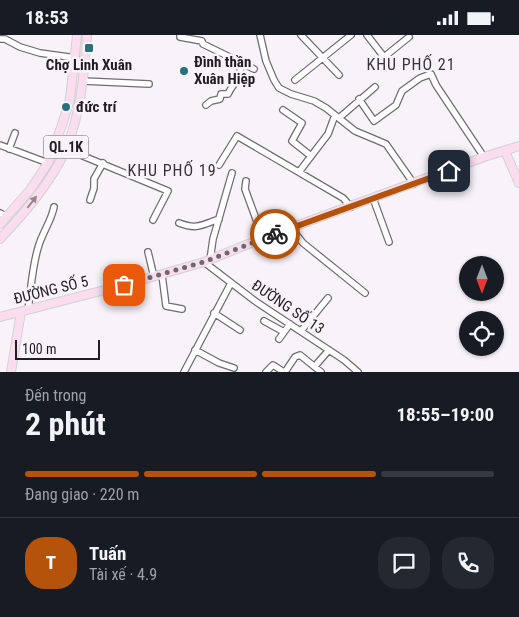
<!DOCTYPE html>
<html lang="vi">
<meta charset="utf-8">
<style>
:root{--surface:#171b24;--page:#242831;--text:#f1f3f6;--muted:#9ea1a6;--line:#363941;--accent:#b45309}
body{margin:0;font-family:"Roboto Condensed",sans-serif;background:var(--page);color:var(--text);height:100vh;display:flex;flex-direction:column;font-size:19px;white-space:nowrap}
*{box-sizing:border-box;margin:0}
p{font-size:16px;color:var(--muted)}
.icon{flex:none;width:28px;height:28px;fill:none;stroke:currentColor;stroke-width:2;stroke-linecap:round;stroke-linejoin:round}
.map{position:relative;height:337px;overflow:hidden}
.panel{display:flex;flex-direction:column;background:var(--surface);flex:1}
.panel>*{flex:none}
.needle{width:32px;rotate:180deg}
.fabs{position:absolute;left:459px;top:221px;display:grid;gap:10px}
.fabs a{display:grid;place-items:center;width:45px;height:45px;border-radius:50%;background:var(--surface);box-shadow:0 1px 4px #0004;font-size:25px}
.scale{position:absolute;left:15px;bottom:12px;width:85px;box-sizing:border-box;padding-left:5px;border:2px solid #201e20;border-top:0;font-size:14px;line-height:18px;white-space:nowrap;color:#201e20;-webkit-text-stroke:4px #f8f2f9;paint-order:stroke}
.pin{position:absolute;display:grid;place-items:center;width:42px;height:42px;color:#fff;margin:-21px;border-radius:10px;box-shadow:0 2px 8px #0006}
.courier{position:absolute;display:grid;place-items:center;width:50px;height:50px;margin:-25px;border:4px solid #b45309;border-radius:50%;background:#fff;color:#222;box-shadow:0 1px 6px #0007}
.headline em{font-style:normal;font-weight:700}
.headline div{display:flex;flex-direction:column-reverse}
.headline{display:flex;align-items:center;justify-content:space-between;height:85px;padding:0 25px}
h1{font-size:32px;font-weight:700;line-height:38px}
.bar{display:grid;grid-template-columns:repeat(4,1fr);gap:8px 5px;align-content:center;height:60px;padding:0 25px}
.bar i{height:6px;border-radius:4px;background:var(--line)}
.bar .active{background:var(--accent)}
.bar p{grid-column:span 4}
.line{display:flex;align-items:center;gap:12px;padding:0 25px;border-top:1px solid var(--line)}
.line div{flex:1}
.round{display:grid;place-items:center;flex:none;width:52px;height:52px;border-radius:20px;background:var(--page)}
.status{display:flex;justify-content:space-between;align-items:center;height:35px;padding:0 25px;background:var(--surface);direction:ltr}
.status svg{height:14px;fill:currentColor}
.map>svg:first-child{display:block}
.lines{fill:none;stroke-linecap:round;stroke-linejoin:round}
.minor-casing{stroke:#706c72;stroke-width:8}
.major-casing{stroke:#d2d2d2;stroke-width:10}
.minor{stroke:#fff;stroke-width:5.5}
.major{stroke:#faddef;stroke-width:8}
.oneway{fill:#988792}
.done{stroke:#6c686c;stroke-width:5;stroke-dasharray:0 9}
.route{stroke:#b45309;stroke-width:6}
.poi-dot{fill:#29727b;stroke:#f8f2f9;stroke-width:2}
.labels{text-anchor:middle;stroke-width:5;stroke-linejoin:round;paint-order:stroke}
.shield{fill:#f8f2f9;stroke:#615e61;stroke-width:1}
.shield-label{font-size:14px;font-weight:bold;fill:#201e20}
.poi-label{font-size:15px;font-weight:bold;fill:#201e20;stroke:#f8f2f9;text-anchor:start}
.street-label{font-size:15px;fill:#201e20;stroke:#f8f2f9}
.neighbourhood-label{font-size:16px;letter-spacing:1px;fill:#383339;stroke:#f8f2f9}
</style>
<div class="status"><b>18:53</b><svg viewBox="0 0 49 12"><path d="M0 12V9h3v3zM5 12V6h3v6zM10 12V3h3v9zM15 12V0h3v12zM26 1h20v11H26zM47 4h2v5h-2z"/></svg></div>
<div class="map">
<svg width="519" height="337" viewBox="0 0 519 337">
<rect width="100%" height="100%" fill="#f8f2f9"/>
<g class="lines">
<defs>
<path id="minor" d="M180 0V2L202 6 203 9 254 34
M260 0 266 26 274 45 279 53 291 59 314 66 326 73 355 96 386 109 414 149
M301 0 339 40
M367 0 384 22 409 2
M0 4H5L20 12 40 18 76 23
M295 45 351 0
M83 46 149 49
M359 64 374 86 396 70 402 56 420 43 431 39 436 50 484 122
M206 70 211 66 220 64 221 59H228C234 46 244 43 239 27
M283 75 302 88 292 106 311 121
M339 83 375 52
M0 110 48 128
M9 114 15 98
M66 114 168 156 153 185
M219 130 237 101 343 163 351 172
M299 137 328 99 335 80
M246 146 245 154 263 203
M373 163 389 207
M90 165 94 153V144L103 128
M0 178 7 182
M179 188C197 195 202 190 219 184
M291 193 303 208 365 258
M148 217 154 242
M210 225 213 204 232 138
M204 227 255 266 344 325 358 337
M162 240 166 271 182 274
M28 275C31 254 32 233 38 213 42 198 51 187 54 172
M214 278 240 295
M264 286 284 297
M301 296 328 263
M279 304 290 289
M195 315 219 328 234 333
M315 331 329 315
M184 337 231 248
M266 337 273 330 284 337
M285 337 295 322 300 320 321 337"/>
<path id="major" d="M505 116 519 148
M0 189 30 155 48 128 62 90 70 64 77 0
M0 204C25 177 51 148 66 114 81 78 84 38 87 0
M0 282 124 250 204 227 263 203 484 122 519 111
M11 337 21 277"/>
</defs>
<use href="#minor" class="minor-casing"/>
<use href="#major" class="major-casing"/>
<use href="#minor" class="minor"/>
<use href="#major" class="major"/>
</g>
<defs><path id="oneway-solid" d="M-6-.8H1V-3.2L6.5 0L1 3.2V.8H-6Z" transform="scale(1.25)"/></defs>
<use class="oneway" href="#oneway-solid" transform="translate(32 167) rotate(-52)"/>
<g class="lines">
<path class="done" d="M124 250 204 227 275 199"/>
<path class="route" d="M275 199 449 136"/>
</g>
<g class="poi-dot">
<rect x="84" y="8" width="10" height="10" rx="2.5"/>
<circle cx="184" cy="36" r="5"/>
<circle cx="66" cy="72" r="5"/>
</g>
<g class="labels">
<rect class="shield" x="43.5" y="100.5" width="45" height="23" rx="4"/>
<g class="shield-label">
<text x="66" y="117">QL.1K</text>
</g>
<g class="poi-label">
<text x="194" y="32">Đình thần<tspan x="194" dy="17">Xuân Hiệp</tspan></text>
<text x="89" y="35" text-anchor="middle">Chợ Linh Xuân</text>
<text x="76" y="77">đức trí</text>
</g>
<g class="street-label">
<text transform="translate(51 255) rotate(-14)" y="5">ĐƯỜNG SỐ 5</text>
<text transform="translate(288 272) rotate(34)" y="5">ĐƯỜNG SỐ 13</text>
</g>
<g class="neighbourhood-label">
<text x="411" y="35">KHU PHỐ 21</text>
<text x="172" y="141">KHU PHỐ 19</text>
</g>
</g>
</svg>
<div class="fabs">
<a><svg class="needle" viewBox="-14 -14 28 28"><path d="M0-13l5 13h-10z" fill="#e53935"/><path d="M0 13l5-13h-10z" fill="#9ea1a6"/></svg></a>
<a><svg class="icon" aria-label="locate" viewBox="0 0 24 24"><circle cx="12" cy="12" r="6"/><path d="M12 2v4M12 18v4M2 12h4M18 12h4"/></svg></a>
</div>
<div class="scale">100 m</div>
<div class="pin" style="left:124px;top:250px;background:#ea580c"><svg class="icon" aria-label="bag" viewBox="0 0 24 24"><path d="M5 8h14l-1 12H6zM9 8a3 3 0 0 1 6 0"/></svg></div>
<div class="pin" style="left:449px;top:136px;background:#1f2937"><svg class="icon" aria-label="home" viewBox="0 0 24 24"><path d="M3 11l9-7 9 7M6 9v11h12V9"/></svg></div>
<div class="courier" style="left:275px;top:199px"><svg class="icon" aria-label="bike" viewBox="0 0 24 24"><circle cx="6" cy="16" r="4"/><circle cx="18" cy="16" r="4"/><path d="M6 16l4-8h5l3 8M10 8l3 8H6M13 5h3"/></svg></div>
</div>
<section class="panel">
<div class="headline"><div><h1>2 phút</h1><p>Đến trong</p></div><em>18:55–19:00</em></div>
<div class="bar"><i class="active"></i><i class="active"></i><i class="active"></i><i></i><p>Đang giao · 220 m</p></div>
<div class="line" style="height:90px"><b class="round" style="background:var(--accent);color:#fff">T</b><div><b>Tuấn</b><p>Tài xế · 4.9</p></div><a class="round"><svg class="icon" aria-label="chat" viewBox="0 0 24 24"><path d="M4 5h16v11H9l-5 4z"/></svg></a><a class="round"><svg class="icon" aria-label="phone" viewBox="0 0 24 24"><path d="M5 4h4l2 5-3 2q2 4 5 5l2-3 5 2v4C11 20 4 13 5 4z"/></svg></a></div>
</section>
